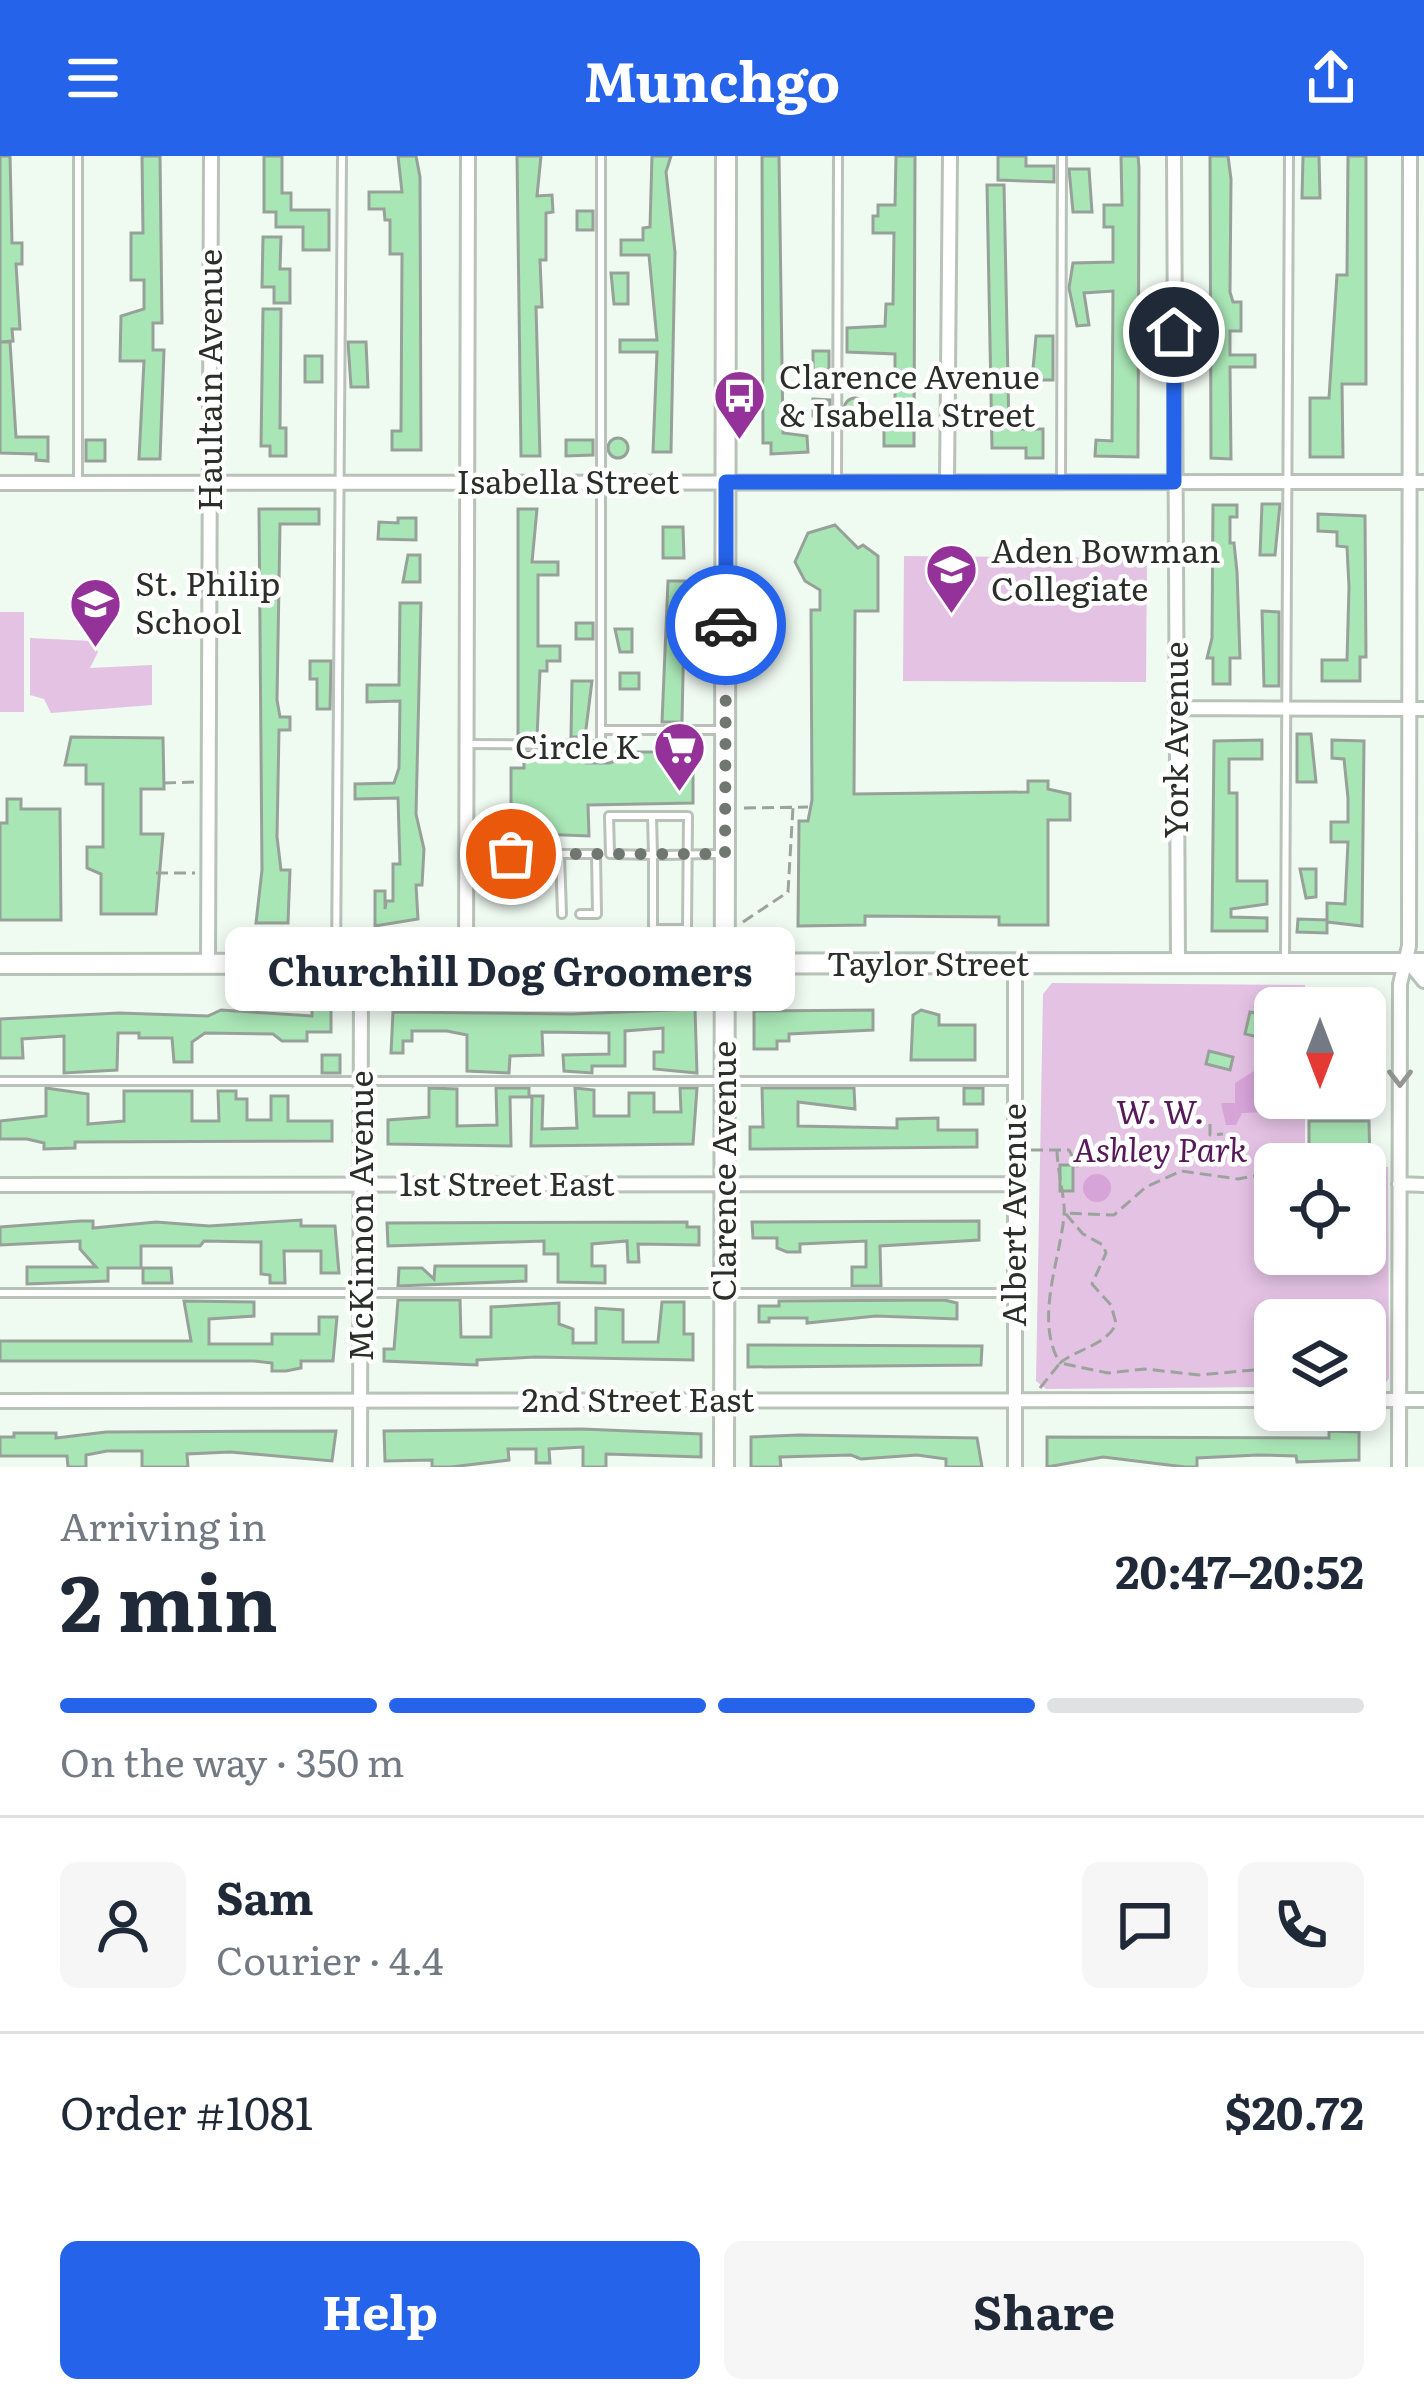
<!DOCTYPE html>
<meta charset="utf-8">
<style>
:root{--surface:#fff;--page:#f6f6f7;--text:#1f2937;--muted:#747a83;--line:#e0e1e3;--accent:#2563eb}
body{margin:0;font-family:Literata,serif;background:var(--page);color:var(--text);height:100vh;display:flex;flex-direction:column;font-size:45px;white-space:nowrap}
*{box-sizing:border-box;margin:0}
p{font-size:39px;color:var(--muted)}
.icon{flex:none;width:66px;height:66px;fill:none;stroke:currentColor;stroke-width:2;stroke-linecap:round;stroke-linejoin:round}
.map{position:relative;height:1311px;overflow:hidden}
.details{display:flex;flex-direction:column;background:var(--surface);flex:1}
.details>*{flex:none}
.needle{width:78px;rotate:180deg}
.fabs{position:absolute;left:1254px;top:831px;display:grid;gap:24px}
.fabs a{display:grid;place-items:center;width:132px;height:132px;border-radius:18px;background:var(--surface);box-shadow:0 6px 18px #0003;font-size:60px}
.pin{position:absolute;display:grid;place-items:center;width:102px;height:102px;color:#fff;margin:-51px;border:6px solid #fff;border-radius:50%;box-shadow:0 3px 12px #0007}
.courier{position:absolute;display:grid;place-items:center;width:120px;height:120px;margin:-60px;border:9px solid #2563eb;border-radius:50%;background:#fff;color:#222;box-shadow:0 3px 15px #0007}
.bubble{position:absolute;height:84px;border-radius:18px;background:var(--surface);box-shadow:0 6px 18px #0003;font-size:39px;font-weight:700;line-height:84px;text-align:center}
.head em{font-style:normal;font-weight:700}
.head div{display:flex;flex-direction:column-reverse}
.head{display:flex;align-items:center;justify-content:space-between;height:204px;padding:0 60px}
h1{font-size:78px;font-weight:700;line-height:90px}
.bar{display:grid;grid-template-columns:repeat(4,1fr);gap:18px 12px;align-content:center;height:144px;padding:0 60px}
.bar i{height:15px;border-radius:9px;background:var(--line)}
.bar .current{background:var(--accent)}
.bar p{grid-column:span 4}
.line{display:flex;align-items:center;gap:30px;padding:0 60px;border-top:3px solid var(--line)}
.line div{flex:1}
.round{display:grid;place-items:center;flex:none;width:126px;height:126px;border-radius:18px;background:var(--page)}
.button{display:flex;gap:24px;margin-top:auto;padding:24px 60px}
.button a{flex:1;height:138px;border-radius:18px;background:var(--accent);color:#fff;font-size:48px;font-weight:700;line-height:138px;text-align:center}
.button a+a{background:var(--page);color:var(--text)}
header{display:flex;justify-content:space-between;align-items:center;height:156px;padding:0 60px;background:var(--accent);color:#fff;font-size:54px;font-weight:700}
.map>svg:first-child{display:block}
.green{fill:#e4c2e4}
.water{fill:#d7a4d8}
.building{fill:#a9e6b6;stroke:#97a199;stroke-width:3}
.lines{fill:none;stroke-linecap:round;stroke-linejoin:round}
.lane-casing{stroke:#b8c2b9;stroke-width:12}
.street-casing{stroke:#b8c2b9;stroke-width:18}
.secondary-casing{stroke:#b8c2b9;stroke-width:24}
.path{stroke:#9ba39d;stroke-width:3;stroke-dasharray:12 6;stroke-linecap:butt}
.lane{stroke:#fff;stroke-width:6}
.street{stroke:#fff;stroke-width:12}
.secondary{stroke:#fff;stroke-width:18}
.oneway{stroke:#959795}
.done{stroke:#707670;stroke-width:12;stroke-dasharray:0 21.6}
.route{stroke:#2563eb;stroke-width:15}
.labels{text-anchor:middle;stroke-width:9;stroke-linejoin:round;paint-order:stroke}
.poi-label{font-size:33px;fill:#2b2f2b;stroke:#fff;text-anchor:start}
.street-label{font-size:33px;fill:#2b2f2b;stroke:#fff}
.park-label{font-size:33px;font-style:italic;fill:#561a59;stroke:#fff}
</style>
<header><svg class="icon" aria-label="menu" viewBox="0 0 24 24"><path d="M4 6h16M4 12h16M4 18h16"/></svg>Munchgo<svg class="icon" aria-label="share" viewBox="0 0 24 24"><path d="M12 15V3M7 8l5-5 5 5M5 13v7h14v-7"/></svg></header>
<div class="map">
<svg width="1424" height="1311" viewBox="0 0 1424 1311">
<rect width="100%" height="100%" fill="#effaf1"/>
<path class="green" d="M904 400 1147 402 1146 526 903 525Z
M0 456H24V556H0Z
M30 482 91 485 98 496 90 512 152 509V549L51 557 44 543 30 539Z
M1052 827 1305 829V852H1275V942H1305V1008H1275V1098H1365V1012L1388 1011 1389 1222 1383 1231H1365V1164H1275V1231L1046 1233 1036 1225 1043 838Z"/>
<path class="water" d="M1254 915 1273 926V956L1242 957 1236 969H1226L1221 947H1235V927Z
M1083 1032a14 14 0 1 1 28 0a14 14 0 1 1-28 0Z"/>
<path class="building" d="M0 0H10L12 87H22V108H16L20 173H12L13 185 0 186Z
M142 0H160L162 167H153V194H164L160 303H139L144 205H120L121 160 144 153V124H131V77H143Z
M264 0H282V37H291V54H329V94H303V71H276V56H264Z
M398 0H416L420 21 421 294H392V275H401L402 98H390V64H385L384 53H369V36H402Z
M517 0H541L537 40 552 39 553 56 546 57V104H540L542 151H536L540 300H521Z
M652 0H671L666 16 675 96 671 296H653L657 196H620V184H657L649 99H621V84H643V72L650 71Z
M762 0H779L783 277 807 280 808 296 771 298V287H763Z
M896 0H915L914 290H884V270H895V198L847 196V172L885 170 886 148H893L894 77H873V60H878V49H895Z
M998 0H1026V10H1054V26L998 24Z
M1121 0H1138L1139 12 1138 301 1095 300 1096 284 1112 285 1113 135 1084 137 1089 169 1077 170 1069 132 1073 107 1113 106V71H1104V49H1122Z
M1210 0H1228L1231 23 1230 136 1233 146H1241V175H1230V199H1255V211H1230L1231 303 1211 302Z
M1303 0H1319L1320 42H1302Z
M1348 0H1366V228H1342L1343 301H1310V242H1329L1337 119H1347Z
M1069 13H1089L1092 56H1073Z
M987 29H1004L1009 273H1043V302H1026V292H992Z
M577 55H593V74H577Z
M263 81H281L280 113H290V147H274V131H262Z
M611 117H628V148H614Z
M263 153H281L280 272H286V300H270V290H261Z
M1036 180H1053V224H1032Z
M0 186H10L16 281H48V305L36 304V298L0 297Z
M348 186H366L368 231H351Z
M813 195H829V220H813Z
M305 200H322V226H305Z
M844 253a11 11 0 1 1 22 0a11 11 0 1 1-22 0Z
M813 243 830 244V261L813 260Z
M608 292a10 10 0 1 1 20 0a10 10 0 1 1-20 0Z
M86 284H105V305H86Z
M566 284H593V299L566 300Z
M1262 348H1280L1275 399H1260Z
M1213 349H1237V361H1230V387H1234L1237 416 1240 502H1230V528H1213V502H1207L1212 482Z
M259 353H319V368H280L277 544 280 561H290V574H279L277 681 281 714H290L288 767H256L262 714Z
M518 353H537L532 406H558V419H538V490H560V505H547V515H540L537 581 518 578Z
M1318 358 1365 360 1366 501H1360V525H1322V504H1347L1349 431 1347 391 1337 390V376L1318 375Z
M398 362H416V384L378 383 379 366 398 367Z
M835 369 858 392 863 389 878 400V455H855L854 638 1028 636V625H1048V633L1070 638V664H1048V769H999V761L865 760V769L798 770 799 665H808L812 644 811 454H820V434L805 425 795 406 808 377Z
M663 371H683L684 402H663Z
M408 399H420V426H403Z
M668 425H685L682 566H662Z
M400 447H421L416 658 424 693 422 729H416L418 763 375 770V735H385V753L386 745H393V708H400L398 642 355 643V628L394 627 399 612 400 545 367 546V529H399Z
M1262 455 1279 456V530H1264Z
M576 467H593V483H576Z
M615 473H632V496H620Z
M310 505H331L330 553H317V523H310Z
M620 517H639V533H620Z
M572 525H592L585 581H571Z
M1297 578H1311L1316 626H1297Z
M71 581 163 582 164 633H141V678H163L156 758H101V718L87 712V691H103V628H86V609H65Z
M1262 584V603H1229V637H1237V725H1267V748L1231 753V761L1267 762V775H1212L1214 585Z
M1332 584 1364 585 1362 770 1327 766V777L1297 776 1298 763 1327 764V747L1345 748 1348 686H1331V666H1348V642L1344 603 1332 602Z
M671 589H693V647L588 649 589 680 511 677V612H524V596H585L586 607H610L617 604V596H671Z
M7 643H21V653H60L61 764H0V667H7Z
M1300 713H1316V741L1306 742Z
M312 853H331V876H307V885H282L273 878 205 877 192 886V906H174L172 882H139V877H118L117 914 64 917V880L22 883 23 902H0V863L119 857 208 860 221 854 312 860Z
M695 853 697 917 654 913V896H663V872L625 875V910H592V917L564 915 563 899 609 898V877L542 876 543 899 510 900 509 917 467 915V879L447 875H412V885H403V897H391L393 856 572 858Z
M873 854V874L789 878V885H777V893H754V855Z
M921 854 939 859V869H975V904H911L913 859Z
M1250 856 1275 861V885L1245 878Z
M1209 895 1233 901 1230 914 1206 908Z
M322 899H340V917H322Z
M46 932 88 938V968L124 965V935H192V965H219L218 935H236V943H247V964H271V940H288V965H332V985L75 986V992L44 993V987L27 983H0V965L46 960Z
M429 932 457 933V970L497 969 496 932H529V941H510L511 990 388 988V964L429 961Z
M575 932 594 934V960H629V937H654V956H681L680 932H697L693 988 531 990 532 940H543L542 973 577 972Z
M762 932H854L855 953 798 946V970L897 972V963L938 962V974H977V991L750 993V971H763Z
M964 932H983V948H964Z
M1309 965H1369L1370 1008H1309Z
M1060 1009H1073V1035H1060Z
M301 1064V1070H335L339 1117H321V1095H284L285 1127H270V1119L261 1118V1086L204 1085 200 1090H141V1112H108V1125L27 1128V1111H96L80 1093V1085L0 1089V1071L80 1065H93V1072L156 1066 209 1070Z
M979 1065V1084L880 1090 881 1130H852V1111H866V1085L800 1088V1096H787L777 1092V1082H753L752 1066Z
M687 1066V1071H699V1089L638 1088 639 1106H628L627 1085 592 1088V1110H605V1127L558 1126V1098H544V1085L388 1090 387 1067Z
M435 1110H526V1125L398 1130 399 1112H422L434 1123Z
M143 1112H171L172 1127H143Z
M398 1144H460L461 1181H491V1151L559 1147V1168L573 1173V1187H596V1152L623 1154V1186H658L662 1146H684V1178H693V1204L535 1201 477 1204V1209L384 1205V1193H394Z
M944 1144 957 1147V1163L876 1160 807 1167V1162H769V1166H759V1150H779V1145Z
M184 1145 254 1146V1160L209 1163V1188H272V1178H319V1161H337L333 1205H301V1212L286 1215H272V1207L254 1205H0V1185H191Z
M748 1189 982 1190 981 1209 748 1211Z
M582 1273 701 1278V1301L606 1298V1311H583V1291L549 1293 550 1307H536V1293H508L509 1304 451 1311H432V1304L385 1305 384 1275Z
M336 1275 332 1305 230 1296 187 1298 188 1311H142V1295H107L86 1299V1311H68L67 1300H0V1281H14V1277H56V1282L106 1276Z
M1329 1275 1359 1276V1304L1297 1306 1296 1300 1258 1299 1197 1302V1311H1185L1103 1301 1047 1311V1281L1329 1282Z
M799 1279 977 1282 982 1311H946V1303L917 1299 861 1303 851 1299 780 1301 781 1311H751V1281Z"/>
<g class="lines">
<defs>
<path id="lane" d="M78 0V326
M837 326 838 0
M1061 326 1062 0
M601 574H724
M468 588 601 589V0
M652 660 653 699 610 698 609 660H688L687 773H653V699C676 699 698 698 721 698
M511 698H596L597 758H580
M560 698 562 758
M336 806 342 0
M1285 806 1289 0
M0 925H1015
M0 1137H1013"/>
<path id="street" d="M1174 0 1178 807
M947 326 950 0
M0 327 1424 326
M1177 552 1424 553
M1409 807 1424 825
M208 808 211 0
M466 808 468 0
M1399 1028 1424 1029
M0 1029 1013 1028
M1365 1244H1424
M0 1245 1275 1244
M360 1311 361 808
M1015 1311V807
M1399 1311 1400 828 1409 790 1410 0"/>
<path id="secondary" d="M0 808 1424 807
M724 1311 726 0"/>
</defs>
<use href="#lane" class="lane-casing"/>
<use href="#street" class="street-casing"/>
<use href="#secondary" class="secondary-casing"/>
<path class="path" d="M164 627 196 626
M744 652 808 651
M156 717H195
M743 766 788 736 793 651
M1210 968V979L1223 978
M1031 994H1069L1078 1011
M1057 994C1057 1014 1066 1046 1064 1060 1060 1104 1034 1165 1060 1207 1077 1193 1109 1188 1116 1167L1111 1149 1092 1128 1106 1097 1103 1089 1083 1078 1065 1057 1114 1059 1146 1031 1181 1015 1238 1023 1275 1016
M1365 1026 1384 1015
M1365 1210 1384 1226
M1040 1232 1060 1207 1108 1217 1145 1213 1199 1219 1275 1212"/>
<use href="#lane" class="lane"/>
<use href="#street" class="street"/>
<use href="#secondary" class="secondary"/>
</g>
<defs><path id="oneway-chevron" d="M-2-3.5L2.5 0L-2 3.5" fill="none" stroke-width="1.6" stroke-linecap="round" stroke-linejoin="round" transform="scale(3)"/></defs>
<use class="oneway" href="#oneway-chevron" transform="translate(1400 922) rotate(90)"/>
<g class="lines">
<path class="done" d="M511 698H725L726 469"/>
<path class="route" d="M726 469V326H1174V176"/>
</g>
<defs>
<symbol id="bus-pin" viewBox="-11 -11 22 30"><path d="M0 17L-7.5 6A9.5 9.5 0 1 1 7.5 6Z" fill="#943299" stroke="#fff"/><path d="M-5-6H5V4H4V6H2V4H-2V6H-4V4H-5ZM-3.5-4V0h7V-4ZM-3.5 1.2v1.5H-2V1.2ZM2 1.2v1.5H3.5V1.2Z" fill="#fff"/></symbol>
<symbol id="school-pin" viewBox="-11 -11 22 30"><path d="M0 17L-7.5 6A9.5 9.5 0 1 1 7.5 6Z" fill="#943299" stroke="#fff"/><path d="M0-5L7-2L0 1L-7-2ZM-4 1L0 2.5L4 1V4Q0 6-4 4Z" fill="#fff"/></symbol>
<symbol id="supermarket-pin" viewBox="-11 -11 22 30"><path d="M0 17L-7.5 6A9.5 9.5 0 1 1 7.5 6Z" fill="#943299" stroke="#fff"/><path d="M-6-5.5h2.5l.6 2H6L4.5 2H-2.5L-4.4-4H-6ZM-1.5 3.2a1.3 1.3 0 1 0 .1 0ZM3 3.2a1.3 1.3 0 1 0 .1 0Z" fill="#fff"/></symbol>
</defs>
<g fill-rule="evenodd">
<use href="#bus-pin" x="710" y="210" width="59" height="81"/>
<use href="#school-pin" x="922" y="384" width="59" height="81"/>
<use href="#school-pin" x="66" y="418" width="59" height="81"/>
<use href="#supermarket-pin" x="650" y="562" width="59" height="81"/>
</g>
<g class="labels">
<g class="poi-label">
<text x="779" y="233">Clarence Avenue<tspan x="779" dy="38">&amp; Isabella Street</tspan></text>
<text x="991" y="407">Aden Bowman<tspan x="991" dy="38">Collegiate</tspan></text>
<text x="135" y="440">St. Philip<tspan x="135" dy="38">School</tspan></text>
<text x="640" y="603" text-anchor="end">Circle K</text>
</g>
<g class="street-label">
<text transform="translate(210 224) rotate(-90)" y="12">Haultain Avenue</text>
<text x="568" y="338">Isabella Street</text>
<text transform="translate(1176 584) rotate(-90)" y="12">York Avenue</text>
<text x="928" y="820">Taylor Street</text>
<text transform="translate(724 1015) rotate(-90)" y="12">Clarence Avenue</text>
<text x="507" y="1040">1st Street East</text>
<text transform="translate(1014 1059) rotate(-90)" y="12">Albert Avenue</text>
<text transform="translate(361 1060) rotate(-90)" y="12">McKinnon Avenue</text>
<text x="638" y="1256">2nd Street East</text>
</g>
<g class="park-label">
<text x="1160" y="968">W. W.<tspan x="1160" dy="38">Ashley Park</tspan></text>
</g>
</g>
</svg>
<div class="fabs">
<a><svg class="needle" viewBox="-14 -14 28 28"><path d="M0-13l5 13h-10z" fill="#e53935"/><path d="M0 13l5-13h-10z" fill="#747a83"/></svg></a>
<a><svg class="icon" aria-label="locate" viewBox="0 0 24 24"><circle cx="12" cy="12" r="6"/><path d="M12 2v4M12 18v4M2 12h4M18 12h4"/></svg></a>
<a><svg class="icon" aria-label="layers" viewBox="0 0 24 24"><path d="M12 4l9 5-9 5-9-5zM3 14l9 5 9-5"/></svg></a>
</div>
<div class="pin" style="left:511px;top:698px;background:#ea580c"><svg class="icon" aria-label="bag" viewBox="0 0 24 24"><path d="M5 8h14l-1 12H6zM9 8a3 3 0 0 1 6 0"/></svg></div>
<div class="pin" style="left:1174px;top:176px;background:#1f2937"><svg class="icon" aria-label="home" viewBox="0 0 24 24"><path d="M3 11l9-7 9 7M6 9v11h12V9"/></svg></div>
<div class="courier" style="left:726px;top:469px"><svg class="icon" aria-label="car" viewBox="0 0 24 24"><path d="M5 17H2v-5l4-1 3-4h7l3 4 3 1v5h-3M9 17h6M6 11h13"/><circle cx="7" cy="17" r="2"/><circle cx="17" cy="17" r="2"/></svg></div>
<div class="bubble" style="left:225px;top:771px;width:570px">Churchill Dog Groomers</div>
</div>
<section class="details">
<div class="head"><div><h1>2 min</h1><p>Arriving in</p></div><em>20:47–20:52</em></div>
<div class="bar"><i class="current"></i><i class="current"></i><i class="current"></i><i></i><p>On the way · 350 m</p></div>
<div class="line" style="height:216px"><a class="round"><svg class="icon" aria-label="person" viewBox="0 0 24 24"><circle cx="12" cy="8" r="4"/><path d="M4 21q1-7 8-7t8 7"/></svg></a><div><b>Sam</b><p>Courier · 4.4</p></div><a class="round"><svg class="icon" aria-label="chat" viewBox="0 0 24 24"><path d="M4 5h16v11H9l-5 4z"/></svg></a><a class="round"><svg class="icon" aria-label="phone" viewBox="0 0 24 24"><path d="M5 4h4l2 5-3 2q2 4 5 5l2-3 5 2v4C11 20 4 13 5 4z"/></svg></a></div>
<div class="line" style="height:156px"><div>Order #1081</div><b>$20.72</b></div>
<div class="button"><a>Help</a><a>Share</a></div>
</section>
